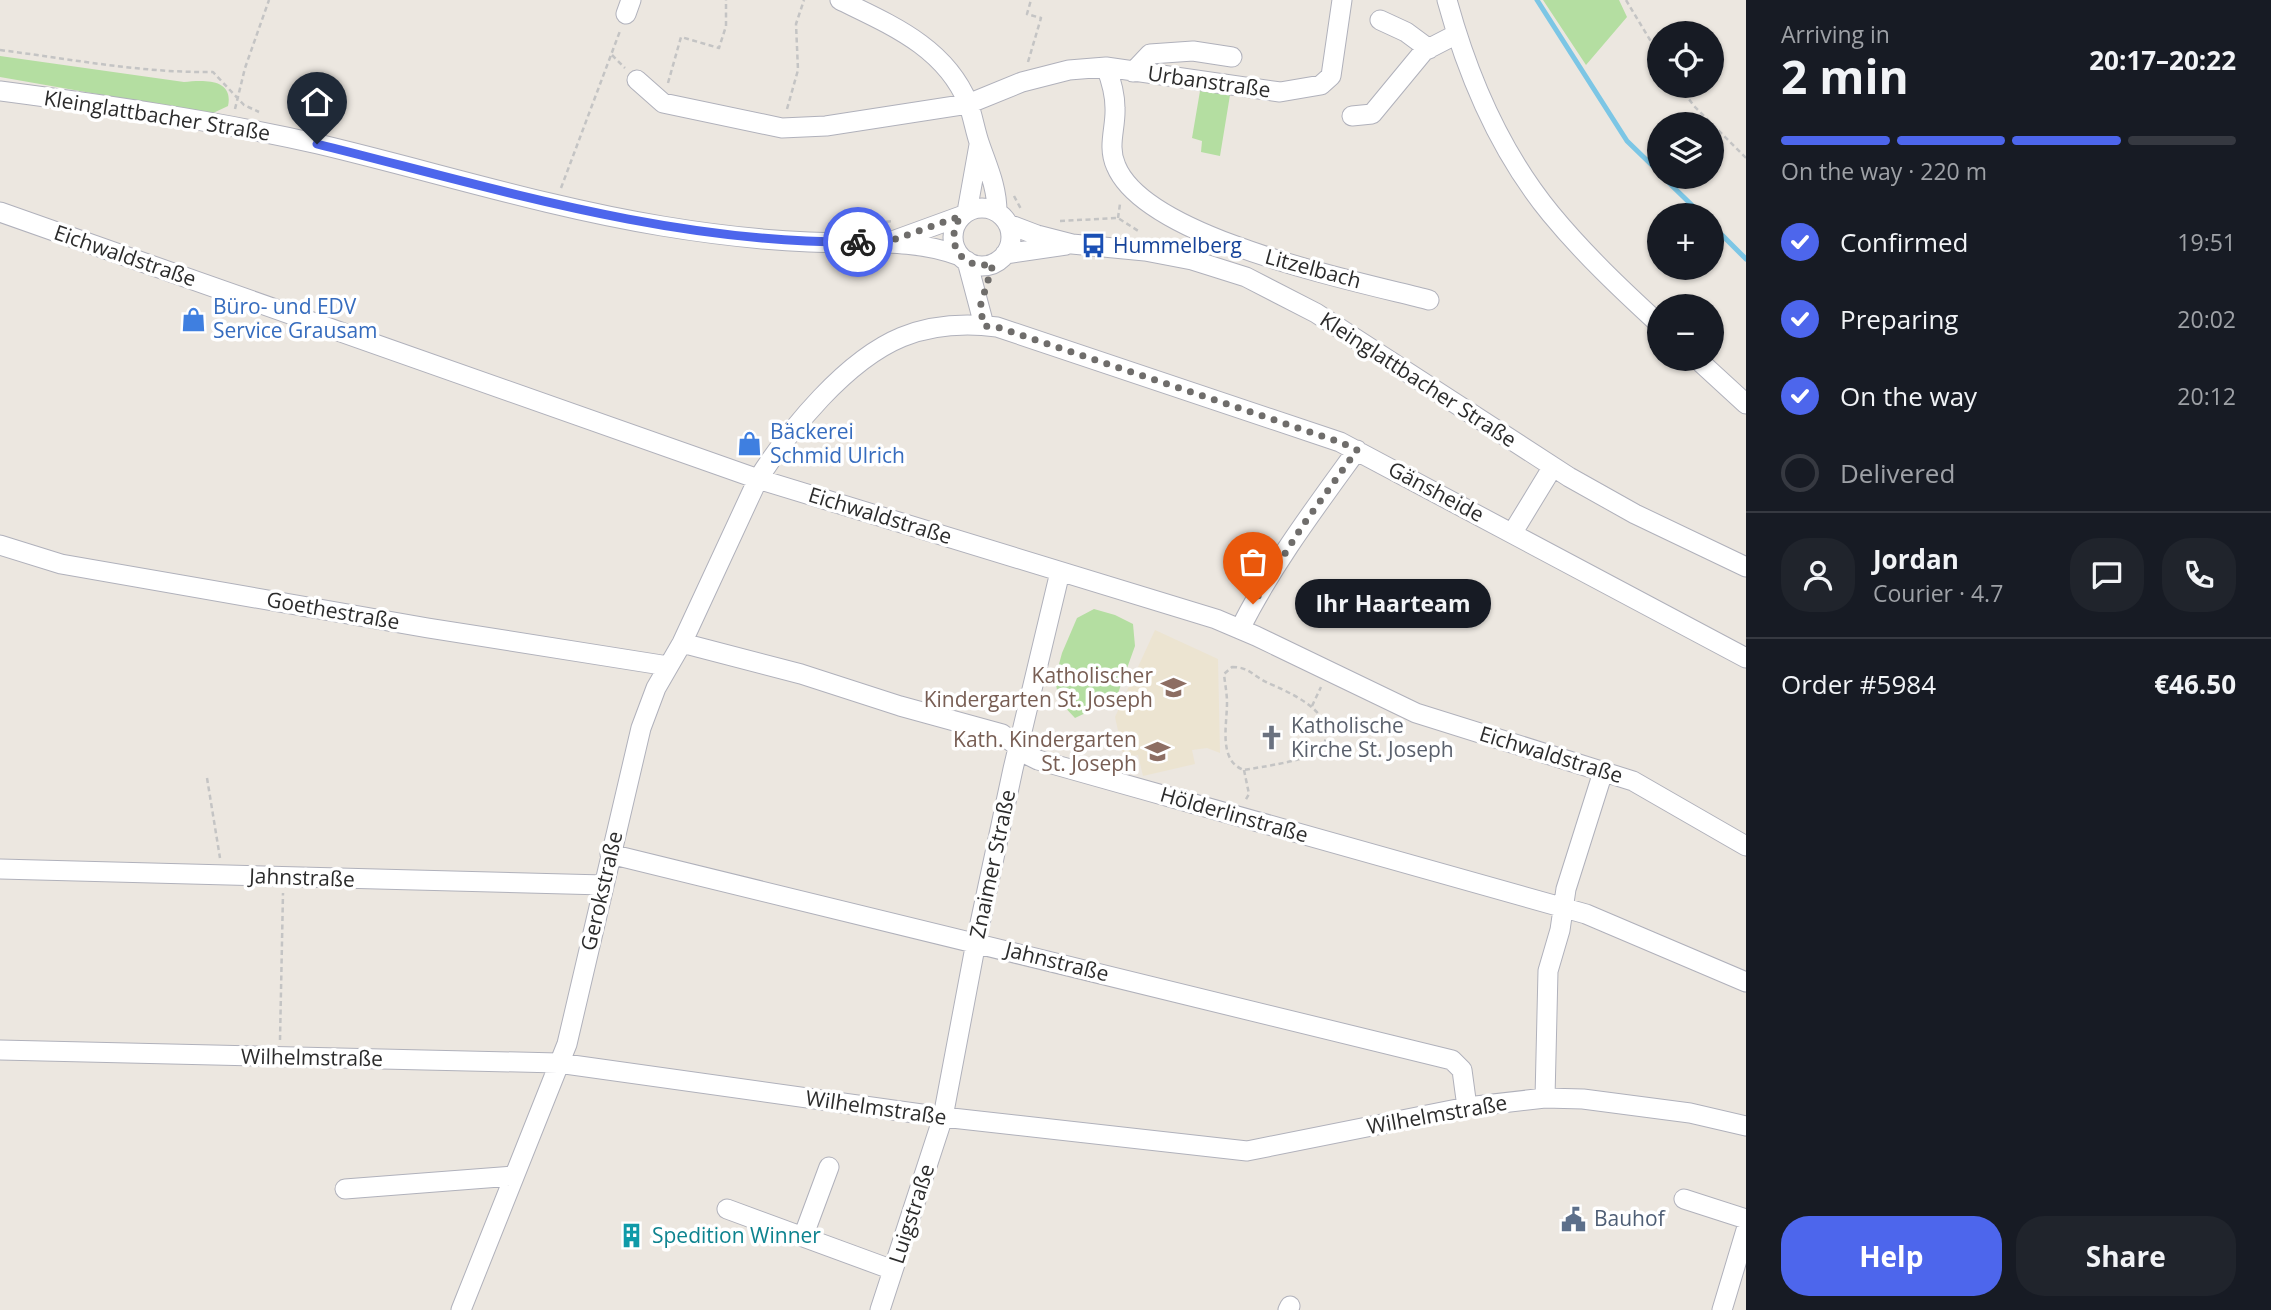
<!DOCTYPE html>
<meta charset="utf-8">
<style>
:root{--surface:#171b24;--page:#20242c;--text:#f1f3f6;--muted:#9ea1a6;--line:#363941;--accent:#4d66ec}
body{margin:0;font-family:"Open Sans",sans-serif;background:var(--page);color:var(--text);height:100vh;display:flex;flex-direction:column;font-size:26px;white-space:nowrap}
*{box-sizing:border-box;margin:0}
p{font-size:23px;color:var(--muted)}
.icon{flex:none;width:38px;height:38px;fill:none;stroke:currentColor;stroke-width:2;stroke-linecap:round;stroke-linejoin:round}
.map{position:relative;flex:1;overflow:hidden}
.panel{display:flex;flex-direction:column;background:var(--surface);width:525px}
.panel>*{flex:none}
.fabs{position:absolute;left:1647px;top:21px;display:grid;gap:14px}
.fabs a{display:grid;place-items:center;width:77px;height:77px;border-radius:50%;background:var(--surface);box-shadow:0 2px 5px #0004;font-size:35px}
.pin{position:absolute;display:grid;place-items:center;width:60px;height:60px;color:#fff;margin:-72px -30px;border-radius:50% 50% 50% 0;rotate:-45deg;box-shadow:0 0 7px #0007}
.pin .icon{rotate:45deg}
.courier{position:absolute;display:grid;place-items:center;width:70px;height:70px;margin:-35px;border:5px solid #4d66ec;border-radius:50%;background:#fff;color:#222;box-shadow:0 2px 9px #0007}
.bubble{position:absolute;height:49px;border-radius:24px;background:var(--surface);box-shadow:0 2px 5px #0004;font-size:23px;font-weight:700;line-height:49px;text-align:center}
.headline em{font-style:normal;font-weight:700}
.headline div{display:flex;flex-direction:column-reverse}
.headline{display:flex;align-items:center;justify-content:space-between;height:119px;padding:0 35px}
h1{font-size:46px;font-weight:700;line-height:52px}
.bar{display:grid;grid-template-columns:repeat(4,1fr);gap:10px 7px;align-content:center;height:84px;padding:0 35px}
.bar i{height:9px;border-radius:5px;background:var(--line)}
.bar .active{background:var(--accent)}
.bar p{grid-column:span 4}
.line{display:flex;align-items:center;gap:18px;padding:0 35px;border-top:2px solid var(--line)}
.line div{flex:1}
.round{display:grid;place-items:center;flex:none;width:74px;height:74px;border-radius:28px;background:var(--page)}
ol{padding:0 35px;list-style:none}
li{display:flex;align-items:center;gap:21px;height:77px}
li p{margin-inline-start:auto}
li .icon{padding:7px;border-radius:50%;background:var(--accent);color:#fff;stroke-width:4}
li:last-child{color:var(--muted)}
li i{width:38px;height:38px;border:4px solid var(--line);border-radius:50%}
.cta{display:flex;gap:14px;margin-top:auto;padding:14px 35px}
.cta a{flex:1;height:80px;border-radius:28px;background:var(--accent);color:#fff;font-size:28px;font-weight:700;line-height:80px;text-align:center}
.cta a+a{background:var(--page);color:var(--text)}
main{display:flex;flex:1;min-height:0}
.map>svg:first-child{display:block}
.education{fill:#ece4d1}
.green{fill:#b4dea1}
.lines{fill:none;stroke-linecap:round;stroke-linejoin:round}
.stream{stroke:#7cc6e5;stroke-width:5}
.minor-casing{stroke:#b0b1bb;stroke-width:21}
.path{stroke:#c4c4c4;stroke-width:2.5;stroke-dasharray:5 3.5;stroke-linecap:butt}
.minor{stroke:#fff;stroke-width:19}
.done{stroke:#6f6d6b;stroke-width:7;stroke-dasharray:0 12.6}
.route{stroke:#4d66ec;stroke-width:9}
.labels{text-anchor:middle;stroke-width:7;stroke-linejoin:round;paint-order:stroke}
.street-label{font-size:21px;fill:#2c2c2c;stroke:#fff}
.transit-label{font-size:21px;fill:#164399;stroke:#fff;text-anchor:start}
.shop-label{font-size:21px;fill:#366cbe;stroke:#fff;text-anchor:start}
.education-label{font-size:21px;fill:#785e54;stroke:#fff;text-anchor:end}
.worship-label{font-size:21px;fill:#5b616d;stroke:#fff;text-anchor:start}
.service-label{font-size:21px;fill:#4e5e75;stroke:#fff;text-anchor:start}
.culture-label{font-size:21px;fill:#0d838f;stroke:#fff;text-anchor:start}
</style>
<main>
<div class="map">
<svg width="1746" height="1310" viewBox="0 0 1746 1310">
<rect width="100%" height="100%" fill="#ece7e0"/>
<path class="education" d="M1155 630 1218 659 1220 753 1207 748 1192 750 1195 764 1143 776 1138 755 1124 758 1115 717Z"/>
<path class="green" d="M1543 0H1619L1627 17 1586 65Z
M0 56 184 82C203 80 234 78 228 106L211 114 0 77Z
M1200 91 1230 95 1220 156 1201 152 1202 141 1192 138Z
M1094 609 1115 615 1133 624 1135 646 1117 696 1110 707 1096 708 1075 718 1059 701 1055 679 1062 653 1077 618Z"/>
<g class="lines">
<path class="stream" d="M1537 0 1627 141 1659 172
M1663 177 1702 215
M1712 225 1746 259"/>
<defs>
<path id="minor" d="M840 0C891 25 945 47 968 103 973 116 975 131 980 145 988 168 997 187 997 212
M1447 0C1468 77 1500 152 1551 214 1584 254 1621 289 1659 324
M626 14 631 0
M1380 20 1406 32 1429 49
M1106 67C1111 80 1115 93 1115 108 1116 128 1107 146 1116 166 1146 239 1356 281 1429 300
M1133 72 1150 54 1193 51 1232 57
M637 80 663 103 782 128 826 126 968 104 1022 82 1069 70 1106 67 1280 92 1321 85 1331 76 1342 0
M0 91C106 105 213 120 318 144 432 171 546 207 662 226 710 234 760 240 809 242 860 245 911 237 960 256
M1352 116 1372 114 1424 51 1457 34
M953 237a29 29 0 1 1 58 0a29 29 0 1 1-58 0Z
M0 212 758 479 1216 619 1256 636 1416 713 1633 781 1746 846
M967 212 979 145
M1008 224 1037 235 1072 244 1145 251 1192 260 1246 277 1316 313 1569 477 1635 514 1746 567
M895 240 961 216
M1005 254 1066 245
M967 261 984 325
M1697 359 1746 404
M1513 532 1552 468
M0 545 61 564 428 628 668 666
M1240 629C1272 565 1315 508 1357 450
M682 643 801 674 900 706 1002 734 1028 755 1038 760 1586 914 1746 982
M610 854 1452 1060 1462 1070 1467 1107
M0 869 604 885
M0 1050 558 1063 943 1117 1247 1151 1467 1107 1545 1098 1583 1099 1690 1113 1746 1126
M1545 1098 1548 971 1560 930 1566 889 1603 772
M345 1189 513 1176
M1684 1199 1746 1219
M727 1209 893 1270
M803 1237 829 1167
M461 1310 567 1044 641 728 656 688 682 643 758 479C790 429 846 360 902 337 932 325 965 323 997 327L1340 442 1746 658
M880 1310 943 1117 976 942 1013 769 1060 572
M1288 1310 1290 1306
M1722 1310 1746 1230"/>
</defs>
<use href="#minor" class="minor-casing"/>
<path class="path" d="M1626 0 1659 55
M0 50C71 59 141 73 213 72L244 105 259 112
M612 55 625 68
M1028 62 1041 18 1027 14 1031 0
M668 83 681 37 719 48 726 26V0
M1679 86 1694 106 1746 158
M235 109 245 68 269 0
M787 109 798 70 796 24 804 0
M561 188 620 31
M1014 196 1021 209
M1118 218 1120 204
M1060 221 1118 218 1140 232
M869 223 894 221
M1232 667C1249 667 1252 675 1266 682 1288 692 1342 713 1322 748 1314 760 1260 767 1244 770 1218 761 1227 725 1227 703 1227 693 1225 684 1224 674Z
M1312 706 1321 687
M1244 770 1249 794 1245 801
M207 778 220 858
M280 1040 283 893"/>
<use href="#minor" class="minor"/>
</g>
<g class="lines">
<path class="done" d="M858 242 890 241 961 216C943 242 961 271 993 264L980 307 984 326 997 327 1340 442 1357 450 1303 525 1253 604"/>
<path class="route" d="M317 144C494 188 673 244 858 242"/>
</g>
<defs>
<symbol id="bus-bare" viewBox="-9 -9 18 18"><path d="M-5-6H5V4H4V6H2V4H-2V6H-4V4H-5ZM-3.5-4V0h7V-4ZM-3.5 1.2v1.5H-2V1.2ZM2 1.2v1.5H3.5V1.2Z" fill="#1a4fb4" stroke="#fff" stroke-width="2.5" paint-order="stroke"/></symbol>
<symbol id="shop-bare" viewBox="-9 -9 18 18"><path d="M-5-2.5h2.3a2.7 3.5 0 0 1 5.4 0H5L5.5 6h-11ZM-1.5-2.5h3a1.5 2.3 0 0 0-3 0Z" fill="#3f7fe0" stroke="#fff" stroke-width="2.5" paint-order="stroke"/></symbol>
<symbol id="school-bare" viewBox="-9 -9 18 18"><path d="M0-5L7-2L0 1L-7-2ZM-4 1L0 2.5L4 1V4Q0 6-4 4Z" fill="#8d6e63" stroke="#fff" stroke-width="2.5" paint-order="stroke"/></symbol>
<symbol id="church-bare" viewBox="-9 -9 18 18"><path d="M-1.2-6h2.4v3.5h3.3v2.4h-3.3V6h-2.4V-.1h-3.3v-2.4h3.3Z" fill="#6b7280" stroke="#fff" stroke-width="2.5" paint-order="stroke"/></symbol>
<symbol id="civic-bare" viewBox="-9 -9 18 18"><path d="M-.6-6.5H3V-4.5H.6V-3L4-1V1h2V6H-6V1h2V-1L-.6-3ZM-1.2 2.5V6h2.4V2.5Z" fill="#5c6f8a" stroke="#fff" stroke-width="2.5" paint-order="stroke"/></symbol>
<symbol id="building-bare" viewBox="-9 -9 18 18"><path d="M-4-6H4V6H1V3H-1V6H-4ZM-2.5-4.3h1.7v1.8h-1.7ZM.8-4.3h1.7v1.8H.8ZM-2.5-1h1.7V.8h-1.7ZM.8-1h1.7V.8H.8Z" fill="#0f9aa8" stroke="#fff" stroke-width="2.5" paint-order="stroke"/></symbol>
</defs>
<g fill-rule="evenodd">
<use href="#bus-bare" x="1076" y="228" width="35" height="35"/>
<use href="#shop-bare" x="176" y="302" width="35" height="35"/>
<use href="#shop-bare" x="732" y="426" width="35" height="35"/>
<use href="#school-bare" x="1156" y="670" width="35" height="35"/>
<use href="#church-bare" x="1254" y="720" width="35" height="35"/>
<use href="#school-bare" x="1140" y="734" width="35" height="35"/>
<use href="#civic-bare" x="1556" y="1202" width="35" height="35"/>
<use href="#building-bare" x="614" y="1218" width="35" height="35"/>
</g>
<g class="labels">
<g class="street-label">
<text transform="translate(1209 82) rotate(8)" y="7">Urbanstraße</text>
<text transform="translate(157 116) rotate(9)" y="7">Kleinglattbacher Straße</text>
<text transform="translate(125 256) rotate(19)" y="7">Eichwaldstraße</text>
<text transform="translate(1313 269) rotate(15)" y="7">Litzelbach</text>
<text transform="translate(1418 380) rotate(33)" y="7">Kleinglattbacher Straße</text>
<text transform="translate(1436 492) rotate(28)" y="7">Gänsheide</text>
<text transform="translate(880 516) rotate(17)" y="7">Eichwaldstraße</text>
<text transform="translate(333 611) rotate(10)" y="7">Goethestraße</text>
<text transform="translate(1551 755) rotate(17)" y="7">Eichwaldstraße</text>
<text transform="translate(1234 815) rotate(16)" y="7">Hölderlinstraße</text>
<text transform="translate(993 864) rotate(-78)" y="7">Znaimer Straße</text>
<text transform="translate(302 878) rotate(2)" y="7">Jahnstraße</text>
<text transform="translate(602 891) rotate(-77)" y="7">Gerokstraße</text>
<text transform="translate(1057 962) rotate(14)" y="7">Jahnstraße</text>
<text transform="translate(312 1058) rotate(1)" y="7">Wilhelmstraße</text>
<text transform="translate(876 1108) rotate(8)" y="7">Wilhelmstraße</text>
<text transform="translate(1437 1115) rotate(-10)" y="7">Wilhelmstraße</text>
<text transform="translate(912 1214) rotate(-72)" y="7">Luigstraße</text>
</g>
<g class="transit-label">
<text x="1113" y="253">Hummelberg</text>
</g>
<g class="shop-label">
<text x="213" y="314">Büro- und EDV<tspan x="213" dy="24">Service Grausam</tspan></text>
<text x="770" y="439">Bäckerei<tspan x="770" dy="24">Schmid Ulrich</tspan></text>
</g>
<g class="education-label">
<text x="1153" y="683">Katholischer<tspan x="1153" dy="24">Kindergarten St. Joseph</tspan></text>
<text x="1137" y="747">Kath. Kindergarten<tspan x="1137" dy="24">St. Joseph</tspan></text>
</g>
<g class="worship-label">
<text x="1291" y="733">Katholische<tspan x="1291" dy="24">Kirche St. Joseph</tspan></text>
</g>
<g class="service-label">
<text x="1594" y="1226">Bauhof</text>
</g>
<g class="culture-label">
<text x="652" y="1243">Spedition Winner</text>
</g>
</g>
</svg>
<div class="fabs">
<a><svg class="icon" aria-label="locate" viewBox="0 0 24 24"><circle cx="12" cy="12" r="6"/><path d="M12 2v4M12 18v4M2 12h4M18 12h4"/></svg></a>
<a><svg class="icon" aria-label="layers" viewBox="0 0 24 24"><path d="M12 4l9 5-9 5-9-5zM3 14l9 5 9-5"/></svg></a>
<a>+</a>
<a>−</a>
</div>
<div class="pin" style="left:1253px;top:604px;background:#ea580c"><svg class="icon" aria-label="bag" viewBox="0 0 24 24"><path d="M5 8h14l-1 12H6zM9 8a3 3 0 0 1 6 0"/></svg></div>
<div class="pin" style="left:317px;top:144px;background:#1f2937"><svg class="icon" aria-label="home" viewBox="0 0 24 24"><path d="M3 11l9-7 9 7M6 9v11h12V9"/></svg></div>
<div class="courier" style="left:858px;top:242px"><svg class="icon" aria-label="bike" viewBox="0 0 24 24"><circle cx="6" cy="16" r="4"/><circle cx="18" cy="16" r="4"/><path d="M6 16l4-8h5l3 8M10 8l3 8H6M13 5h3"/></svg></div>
<div class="bubble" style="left:1295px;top:579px;width:196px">Ihr Haarteam</div>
</div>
<section class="panel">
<div class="headline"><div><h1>2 min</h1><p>Arriving in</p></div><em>20:17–20:22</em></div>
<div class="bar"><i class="active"></i><i class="active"></i><i class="active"></i><i></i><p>On the way · 220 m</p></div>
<ol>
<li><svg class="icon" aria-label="check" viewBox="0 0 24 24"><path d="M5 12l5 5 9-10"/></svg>Confirmed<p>19:51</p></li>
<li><svg class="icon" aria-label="check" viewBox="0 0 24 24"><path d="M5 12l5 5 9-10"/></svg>Preparing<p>20:02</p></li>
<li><svg class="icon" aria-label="check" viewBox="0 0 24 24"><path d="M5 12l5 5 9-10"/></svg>On the way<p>20:12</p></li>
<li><i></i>Delivered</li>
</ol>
<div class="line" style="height:126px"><a class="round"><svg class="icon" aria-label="person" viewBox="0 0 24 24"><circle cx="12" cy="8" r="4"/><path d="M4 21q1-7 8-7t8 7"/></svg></a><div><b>Jordan</b><p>Courier · 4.7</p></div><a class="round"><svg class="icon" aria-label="chat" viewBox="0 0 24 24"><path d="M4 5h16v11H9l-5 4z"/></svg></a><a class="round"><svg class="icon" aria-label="phone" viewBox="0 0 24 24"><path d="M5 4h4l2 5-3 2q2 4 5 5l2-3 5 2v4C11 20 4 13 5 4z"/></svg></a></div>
<div class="line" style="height:91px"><div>Order #5984</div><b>€46.50</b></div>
<div class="cta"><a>Help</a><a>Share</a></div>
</section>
</main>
